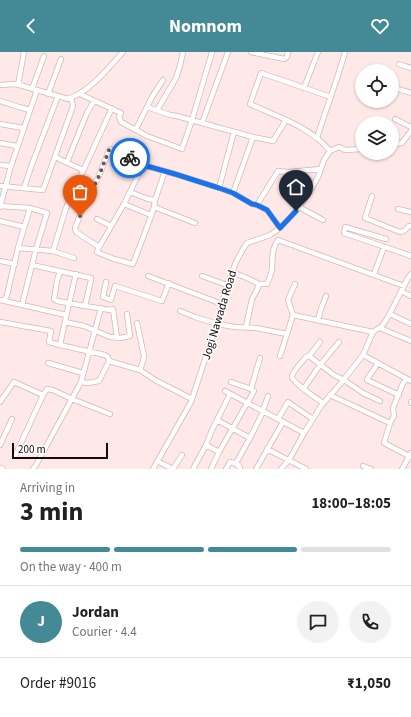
<!DOCTYPE html>
<meta charset="utf-8">
<style>
:root{--surface:#fff;--page:#f2f2f2;--text:#202124;--muted:#757577;--line:#e0e0e0;--accent:#448996}
body{margin:0;font-family:"Source Sans 3",sans-serif;background:var(--page);color:var(--text);height:100vh;display:flex;flex-direction:column;font-size:15px;white-space:nowrap}
*{box-sizing:border-box;margin:0}
p{font-size:13px;color:var(--muted)}
.icon{flex:none;width:22px;height:22px;fill:none;stroke:currentColor;stroke-width:2;stroke-linecap:round;stroke-linejoin:round}
.map{position:relative;height:417px;overflow:hidden}
.panel{display:flex;flex-direction:column;background:var(--surface);flex:1}
.panel>*{flex:none}
.controls{position:absolute;left:355px;top:12px;display:grid;gap:8px}
.controls a{display:grid;place-items:center;width:44px;height:44px;border-radius:50%;background:var(--surface);box-shadow:0 1px 3px #0004;font-size:20px}
.scale{position:absolute;left:12px;bottom:10px;width:96px;box-sizing:border-box;padding-left:4px;border:2px solid #160a0a;border-top:0;font-size:11px;line-height:14px;white-space:nowrap;color:#160a0a;-webkit-text-stroke:3px #fcfcfc;paint-order:stroke}
.pin{position:absolute;display:grid;place-items:center;width:34px;height:34px;color:#fff;margin:-41px -17px;border-radius:50% 50% 50% 0;rotate:-45deg;box-shadow:0 0 4px #0007}
.pin .icon{rotate:45deg}
.courier{position:absolute;display:grid;place-items:center;width:40px;height:40px;margin:-20px;border:3px solid #1a73e8;border-radius:50%;background:#fff;color:#222;box-shadow:0 1px 5px #0007}
.summary em{font-style:normal;font-weight:700}
.summary div{display:flex;flex-direction:column-reverse}
.summary{display:flex;align-items:center;justify-content:space-between;height:68px;padding:0 20px}
h1{font-size:26px;font-weight:700;line-height:30px}
.bar{display:grid;grid-template-columns:repeat(4,1fr);gap:6px 4px;align-content:center;height:48px;padding:0 20px}
.bar i{height:5px;border-radius:3px;background:var(--line)}
.bar .selected{background:var(--accent)}
.bar p{grid-column:span 4}
.line{display:flex;align-items:center;gap:10px;padding:0 20px;border-top:1px solid var(--line)}
.line div{flex:1}
.round{display:grid;place-items:center;flex:none;width:42px;height:42px;border-radius:21px;background:var(--page)}
header{display:flex;justify-content:space-between;align-items:center;height:52px;padding:0 20px;background:var(--accent);color:#fff;font-size:18px;font-weight:700}
.map>svg:first-child{display:block}
.lines{fill:none;stroke-linecap:round;stroke-linejoin:round}
.minor-casing{stroke:#d8b5b4;stroke-width:6}
.minor{stroke:#fff;stroke-width:4.5}
.done{stroke:#685858;stroke-width:4;stroke-dasharray:0 7.2}
.route{stroke:#1a73e8;stroke-width:5}
.labels{text-anchor:middle;stroke-width:3.5;stroke-linejoin:round;paint-order:stroke}
.street-label{font-size:12px;fill:#160a0a;stroke:#fcfcfc}
</style>
<header><svg class="icon" aria-label="back" viewBox="0 0 24 24"><path d="M15 5l-7 7 7 7"/></svg>Nomnom<svg class="icon" aria-label="heart" viewBox="0 0 24 24"><path d="M12 20l-8-8c-3-5 5-10 8-4 3-6 11-1 8 4z"/></svg></header>
<div class="map">
<svg width="411" height="417" viewBox="0 0 411 417">
<rect width="100%" height="100%" fill="#ffe9e8"/>
<g class="lines">
<defs>
<path id="minor" d="M251 0 284 7 287 5 288 0
M399 12 411 16
M0 33 16 32 68 47C91 39 107 17 123 0
M18 33 24 0
M392 35 411 41
M304 36 318 0
M32 37 44 4
M48 42 61 7
M80 42 121 61 119 65 121 70 147 84 182 97 192 68 212 0
M0 49 19 55 30 58
M147 55 152 45 163 28
M157 58 176 26 180 14 183 0
M395 67 411 75
M202 71 228 0
M0 72 23 76
M136 77 147 55 170 63 177 64 202 71 253 85 273 89 286 68
M317 86C326 57 337 29 345 0
M0 91 17 94
M392 93 402 91 411 79
M330 99C311 75 278 65 250 52L261 21 331 45
M55 105 83 118
M67 110 87 61 94 49
M0 113 11 114
M143 113 124 152 105 185 99 195 97 200 99 201 114 207 133 212 150 167 154 155 155 148 165 119
M0 134 43 138 73 54 71 46
M24 136 32 112 58 44
M219 136 234 80
M130 140 148 147 155 148
M233 141 253 85
M372 144 365 166 400 180 404 179 409 174H411
M124 152 151 163
M257 153 278 119 288 120 321 117
M0 154 30 156 47 161 36 197 22 253
M0 155 11 114 37 38
M154 155 195 171
M299 155 323 168
M398 157 411 160
M97 167 111 174
M0 169 24 175
M386 187 345 175 344 181 411 204
M99 195 76 180 75 176 82 158 99 124 109 98 110 97 143 113 175 122 219 136 233 141 252 152 257 153 267 158 280 176
M18 196 53 199 74 206
M53 199 66 156 112 56
M0 209 15 212
M32 213 91 226V228L85 254
M60 219 57 229 54 247 57 249 85 254 110 258 113 257 117 286
M232 220 249 227 259 232H267C269 227 272 221 272 216 273 205 271 198 278 188L404 234
M76 222C70 246 65 269 60 293L105 303 108 305 109 309 99 329 88 331 81 330
M374 222 384 195
M148 224 222 252
M202 224 227 233
M106 230 103 245 111 248 115 234 162 249 169 231
M401 239 411 244
M0 248 66 263
M4 249 7 243 18 196 30 156
M180 259 195 265 217 272 235 275 256 276 287 282 293 263 373 280
M390 262 411 272
M293 263 288 248 295 232
M318 268 321 257 326 244
M0 270 51 279 49 290 60 293
M65 270 84 274 110 285 120 286 130 284 127 262
M137 271 144 304 143 309 140 318
M246 275 252 247 257 238 259 232
M380 276 411 289
M320 290 309 304 306 305C302 310 293 319 292 324 291 330 318 347 323 351
M363 303 411 329
M280 304 287 282
M309 304 334 323 344 328 363 341 380 349
M109 309 140 318 155 328 192 347
M48 311 83 321
M378 311 368 326 367 328 399 343
M407 327 403 331 393 356 394 364 390 371 384 391 411 405
M304 336 320 313 339 290
M251 337 260 306
M225 339 304 381
M330 343 390 371
M0 350 14 330 43 343
M411 351V350
M278 367 288 350 298 357 313 367
M217 368 250 386
M0 393 12 367
M206 393 219 400
M267 397 306 417
M15 404 43 343 47 337 53 338 72 347 110 362
M157 409 173 417
M236 411 250 386 261 364 268 344
M363 414 371 417
M0 416 3 417
M33 417 36 413 81 330 101 256
M153 417 191 350 216 274 227 233 236 210 243 197 247 191 270 183 280 176 296 159 309 141 318 125 324 108 330 99 339 95 345 98 362 97
M173 417 182 403
M193 417 206 393 212 378 230 342
M211 417 219 400 253 341 254 339C249 335 238 333 231 330
M226 417 230 410C234 411 240 412 240 417
M256 417 283 370
M281 417 289 408 304 381 321 354 341 331 363 303 373 280 382 274 388 265 408 226 411 222
M402 417 411 401"/>
</defs>
<use href="#minor" class="minor-casing"/>
<use href="#minor" class="minor"/>
</g>
<g class="lines">
<path class="done" d="M80 164 82 158 99 124 109 98 110 97 130 106"/>
<path class="route" d="M130 106 143 113 175 122 219 136 233 141 252 152 257 153 267 158 280 176 296 159"/>
</g>
<g class="labels">
<g class="street-label">
<text transform="translate(219 263) rotate(-73)" y="4">Jogi Nawada Road</text>
</g>
</g>
</svg>
<div class="controls">
<a><svg class="icon" aria-label="locate" viewBox="0 0 24 24"><circle cx="12" cy="12" r="6"/><path d="M12 2v4M12 18v4M2 12h4M18 12h4"/></svg></a>
<a><svg class="icon" aria-label="layers" viewBox="0 0 24 24"><path d="M12 4l9 5-9 5-9-5zM3 14l9 5 9-5"/></svg></a>
</div>
<div class="scale">200 m</div>
<div class="pin" style="left:80px;top:164px;background:#ea580c"><svg class="icon" aria-label="bag" viewBox="0 0 24 24"><path d="M5 8h14l-1 12H6zM9 8a3 3 0 0 1 6 0"/></svg></div>
<div class="pin" style="left:296px;top:159px;background:#1f2937"><svg class="icon" aria-label="home" viewBox="0 0 24 24"><path d="M3 11l9-7 9 7M6 9v11h12V9"/></svg></div>
<div class="courier" style="left:130px;top:106px"><svg class="icon" aria-label="bike" viewBox="0 0 24 24"><circle cx="6" cy="16" r="4"/><circle cx="18" cy="16" r="4"/><path d="M6 16l4-8h5l3 8M10 8l3 8H6M13 5h3"/></svg></div>
</div>
<section class="panel">
<div class="summary"><div><h1>3 min</h1><p>Arriving in</p></div><em>18:00–18:05</em></div>
<div class="bar"><i class="selected"></i><i class="selected"></i><i class="selected"></i><i></i><p>On the way · 400 m</p></div>
<div class="line" style="height:72px"><b class="round" style="background:var(--accent);color:#fff">J</b><div><b>Jordan</b><p>Courier · 4.4</p></div><a class="round"><svg class="icon" aria-label="chat" viewBox="0 0 24 24"><path d="M4 5h16v11H9l-5 4z"/></svg></a><a class="round"><svg class="icon" aria-label="phone" viewBox="0 0 24 24"><path d="M5 4h4l2 5-3 2q2 4 5 5l2-3 5 2v4C11 20 4 13 5 4z"/></svg></a></div>
<div class="line" style="height:52px"><div>Order #9016</div><b>₹1,050</b></div>
</section>
